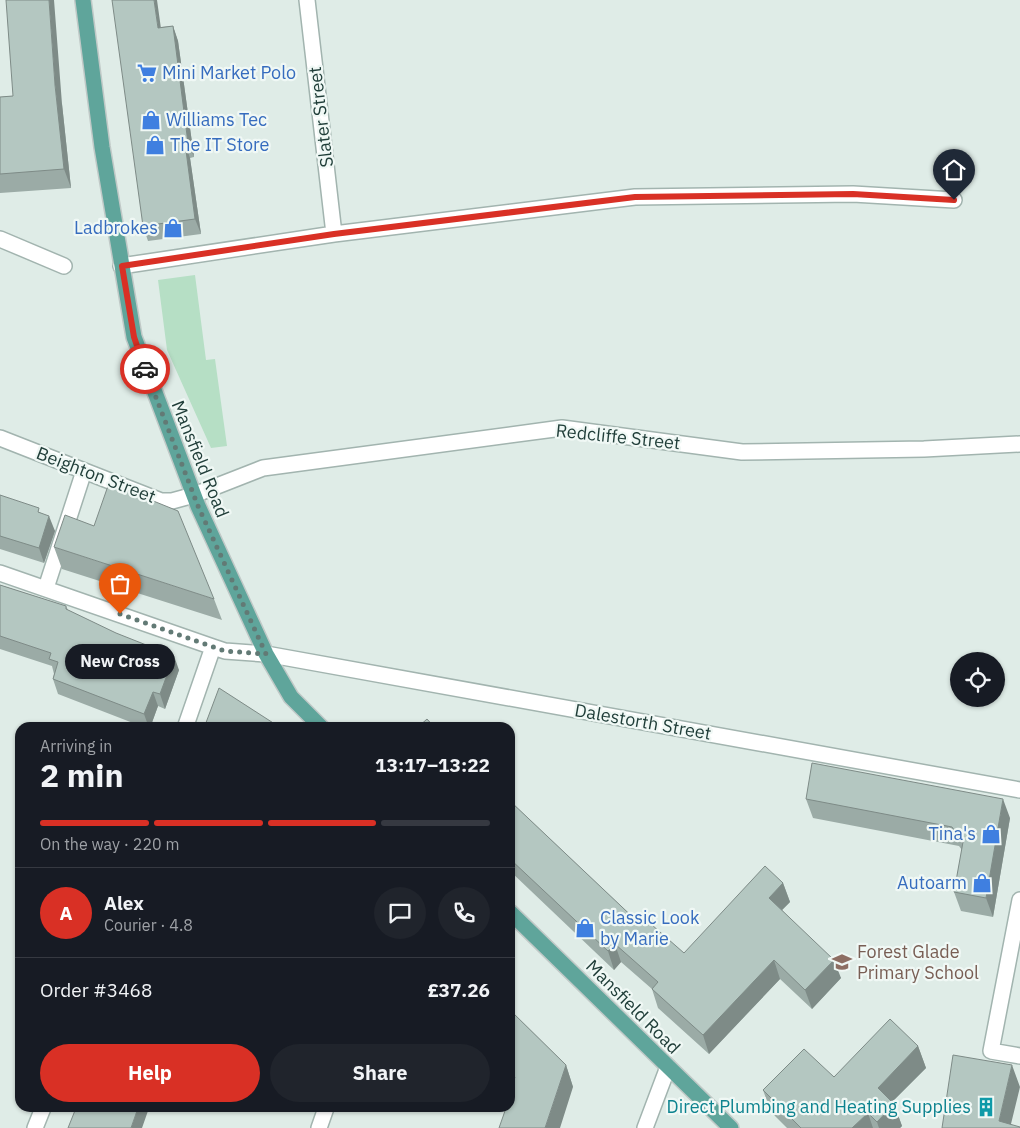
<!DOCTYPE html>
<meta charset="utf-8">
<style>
:root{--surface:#171b24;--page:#20242c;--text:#f1f3f6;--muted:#9ea1a6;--line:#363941;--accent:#d93025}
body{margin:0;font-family:"IBM Plex Sans",sans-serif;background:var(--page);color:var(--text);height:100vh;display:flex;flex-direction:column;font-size:19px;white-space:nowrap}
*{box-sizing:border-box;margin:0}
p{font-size:16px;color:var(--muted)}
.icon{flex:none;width:28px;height:28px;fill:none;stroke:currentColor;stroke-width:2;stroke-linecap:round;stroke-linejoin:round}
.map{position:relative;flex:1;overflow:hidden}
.sheet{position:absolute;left:15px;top:722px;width:500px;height:390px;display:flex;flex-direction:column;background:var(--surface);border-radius:15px;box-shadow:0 1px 4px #0004}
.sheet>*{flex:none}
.buttons{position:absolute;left:950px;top:652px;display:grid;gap:10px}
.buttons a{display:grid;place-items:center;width:55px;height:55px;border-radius:50%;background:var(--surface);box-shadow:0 1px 4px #0004;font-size:25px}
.pin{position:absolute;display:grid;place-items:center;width:42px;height:42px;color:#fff;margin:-51px -21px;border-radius:50% 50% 50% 0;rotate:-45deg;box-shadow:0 0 5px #0007}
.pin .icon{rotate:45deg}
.courier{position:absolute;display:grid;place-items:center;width:50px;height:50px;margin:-25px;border:4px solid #d93025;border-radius:50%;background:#fff;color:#222;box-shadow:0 1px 6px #0007}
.bubble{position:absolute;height:35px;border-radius:18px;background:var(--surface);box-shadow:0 1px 4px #0004;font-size:16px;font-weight:700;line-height:35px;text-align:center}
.headline em{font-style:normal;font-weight:700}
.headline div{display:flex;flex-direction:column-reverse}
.headline{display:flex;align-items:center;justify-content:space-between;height:85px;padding:0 25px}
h1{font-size:32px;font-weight:700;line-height:38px}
.bar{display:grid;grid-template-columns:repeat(4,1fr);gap:8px 5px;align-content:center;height:60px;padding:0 25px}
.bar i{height:6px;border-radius:4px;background:var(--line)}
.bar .on{background:var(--accent)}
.bar p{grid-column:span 4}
.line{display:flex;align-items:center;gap:12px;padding:0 25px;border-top:1px solid var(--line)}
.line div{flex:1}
.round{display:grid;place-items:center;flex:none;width:52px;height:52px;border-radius:26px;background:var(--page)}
.cta{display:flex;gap:10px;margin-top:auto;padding:10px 25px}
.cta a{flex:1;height:58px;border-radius:30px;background:var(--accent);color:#fff;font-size:20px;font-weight:700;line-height:58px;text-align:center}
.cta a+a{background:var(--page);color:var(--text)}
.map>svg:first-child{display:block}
.green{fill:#b6dfc5}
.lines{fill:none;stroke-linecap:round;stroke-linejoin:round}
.minor-casing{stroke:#a2b4af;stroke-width:18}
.major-casing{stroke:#c0c9c7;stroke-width:18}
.minor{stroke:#fff;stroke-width:15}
.major{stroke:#5fa59b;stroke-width:15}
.wall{fill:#9baba6}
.shaded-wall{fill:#7e8b87}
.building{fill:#b4c7c1;stroke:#7e8b87}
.done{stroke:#627a75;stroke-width:5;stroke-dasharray:0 9}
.route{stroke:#d93025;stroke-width:6}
.labels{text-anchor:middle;stroke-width:4.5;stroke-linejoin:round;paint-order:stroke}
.shop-label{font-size:18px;fill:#366cbe;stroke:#f0f8f5;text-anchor:start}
.street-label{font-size:18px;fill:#1f3d38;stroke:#f0f8f5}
.education-label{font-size:18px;fill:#785e54;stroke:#f0f8f5;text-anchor:start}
.culture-label{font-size:18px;fill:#0d838f;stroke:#f0f8f5;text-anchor:end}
</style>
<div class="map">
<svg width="1020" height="1128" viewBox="0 0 1020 1128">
<rect width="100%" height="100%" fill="#dfece7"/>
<path class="green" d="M195 275 206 360 215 359 227 446 211 448 167 350 158 280Z"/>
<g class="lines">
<defs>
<path id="minor" d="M307 0 334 234
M0 239 64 266
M121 266 334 234 635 197 853 194 954 200
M0 438 161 501H172L194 495 263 468 562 428 742 452 924 449 1020 444
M0 573 213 647 225 651 266 654 1020 790
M46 588 84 471
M185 728 213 647
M1020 900 991 1051 1020 1056
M35 1128 43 1108
M319 1128 326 1108
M645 1128 668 1067"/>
<path id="major" d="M83 0 102 147 134 337 198 506 266 654 291 697 322 728
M510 912 731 1128"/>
</defs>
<use href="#minor" class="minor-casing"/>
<use href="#major" class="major-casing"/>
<use href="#minor" class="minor"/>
<use href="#major" class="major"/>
</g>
<path class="wall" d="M173 26 178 41 194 157 190 158 201 234 148 241 143 226 161 27Z
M13 96 62 104 71 188 0 193V97Z
M0 495 41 513 55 531 44 563 0 549Z
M54 547 214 599 222 620 62 569Z
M0 585 66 606 68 610 179 670 165 709 158 706 150 728H146L58 694 53 679 54 674 52 666 0 649Z
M806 799 1010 818 993 917 961 911 954 892 962 850 959 846 813 818Z
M510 801 640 924 684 953 783 883 790 902 782 910 841 978 812 1009 780 979 709 1054 658 1008 652 989 621 962 614 970 510 871Z
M510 1010 566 1065 573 1087 512 1088 510 1086Z
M918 1046 926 1068 892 1102 894 1104 902 1126 900 1128H787L771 1112 763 1090 834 1077Z"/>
<path class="shaded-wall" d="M49 0H54L62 104 71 188 64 169 55 85Z
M154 0H157L163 43 158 28Z
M173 26 178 41 194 157 188 143Z
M185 143 190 158 201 234 195 219Z
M49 516 55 531 44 563 39 548Z
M174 656 179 670 165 709 160 694Z
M153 692 158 706 150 728H149L144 714Z
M1003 799 1010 818 993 917 986 898Z
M783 883 790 902 776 916 769 898Z
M615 944 621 962 614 970 608 951Z
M774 960 780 979 709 1054 703 1035Z
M834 960 841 978 812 1009 805 990Z
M918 1046 926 1068 885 1109 878 1088Z
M566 1065 573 1087 560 1128H545Z
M1012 1065 1020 1087 1010 1128 999 1121Z
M894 1104 902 1126 900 1128H879L877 1122Z
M138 1108H149L142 1128H131Z
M868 1113 873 1128H852Z"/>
<path class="building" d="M6 0H49L55 85 64 169 0 174V97L13 96Z
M112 0H154L158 28 173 26 188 143H185L195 219 143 226Z
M109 483 178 511 214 599 54 547 65 515 94 526Z
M0 495 39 508 38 512 49 516 39 548 0 536Z
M0 585 66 606V609L116 633 174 656 160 694 153 692 144 714 53 679 58 662 49 659 51 653 0 636Z
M219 688 281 728H204Z
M427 719 435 728H417Z
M812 763 1003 799 986 898 954 892 963 842 952 827 806 799Z
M510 801 640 924 644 918 684 953 765 866 783 883 769 898 834 960 805 990 774 960 703 1035 652 989 658 982 615 944 608 951 510 859Z
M510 1010 566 1065 545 1128H499L506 1108H510V1093L515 1077 510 1072Z
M890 1019 918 1046 878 1088 894 1104 877 1122 868 1113 852 1128H801L763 1090 804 1049 834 1077Z
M953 1055 1012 1065 999 1121 1020 1127V1128H942Z
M76 1108H138L131 1128H68Z"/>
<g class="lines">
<path class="done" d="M120 614 225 651 266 654 198 506 145 369"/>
<path class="route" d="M145 369 134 337 122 266 334 234 635 197 853 194 954 200"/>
</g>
<defs>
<symbol id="supermarket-bare" viewBox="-9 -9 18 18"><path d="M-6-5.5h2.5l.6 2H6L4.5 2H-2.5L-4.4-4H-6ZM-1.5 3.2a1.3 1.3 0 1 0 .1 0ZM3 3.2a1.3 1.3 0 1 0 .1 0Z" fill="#3f7fe0" stroke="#f0f8f5" stroke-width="2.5" paint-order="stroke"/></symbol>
<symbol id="shop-bare" viewBox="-9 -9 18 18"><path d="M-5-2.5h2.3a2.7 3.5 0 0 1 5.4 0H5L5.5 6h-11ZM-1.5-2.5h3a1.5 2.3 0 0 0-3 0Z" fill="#3f7fe0" stroke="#f0f8f5" stroke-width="2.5" paint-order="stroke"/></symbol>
<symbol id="school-bare" viewBox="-9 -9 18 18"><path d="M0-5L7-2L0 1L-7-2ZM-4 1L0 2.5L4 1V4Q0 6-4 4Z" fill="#8d6e63" stroke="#f0f8f5" stroke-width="2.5" paint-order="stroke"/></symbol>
<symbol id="building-bare" viewBox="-9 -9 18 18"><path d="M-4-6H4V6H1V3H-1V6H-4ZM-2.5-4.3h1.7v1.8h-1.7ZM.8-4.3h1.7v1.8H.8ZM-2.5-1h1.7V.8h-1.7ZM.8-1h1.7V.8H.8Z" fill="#0f9aa8" stroke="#f0f8f5" stroke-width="2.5" paint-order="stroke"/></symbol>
</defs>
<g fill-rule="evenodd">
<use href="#supermarket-bare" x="133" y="59" width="28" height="28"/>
<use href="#shop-bare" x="137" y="106" width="28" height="28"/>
<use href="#shop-bare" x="141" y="131" width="28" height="28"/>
<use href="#shop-bare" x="159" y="214" width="28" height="28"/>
<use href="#shop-bare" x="977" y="820" width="28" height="28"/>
<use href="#shop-bare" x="968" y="869" width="28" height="28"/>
<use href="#shop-bare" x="571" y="914" width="28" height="28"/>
<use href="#school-bare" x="828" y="948" width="28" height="28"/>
<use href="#building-bare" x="972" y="1093" width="28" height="28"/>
</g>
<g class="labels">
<g class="shop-label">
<text x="162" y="79">Mini Market Polo</text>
<text x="166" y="126">Williams Tec</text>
<text x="170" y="151">The IT Store</text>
<text x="158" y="234" text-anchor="end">Ladbrokes</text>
<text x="976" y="840" text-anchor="end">Tina's</text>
<text x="967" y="889" text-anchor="end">Autoarm</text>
<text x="600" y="924">Classic Look<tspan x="600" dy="21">by Marie</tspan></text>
</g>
<g class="street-label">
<text transform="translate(321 117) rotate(-97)" y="6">Slater Street</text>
<text transform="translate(618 437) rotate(6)" y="6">Redcliffe Street</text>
<text transform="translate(200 459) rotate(68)" y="6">Mansfield Road</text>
<text transform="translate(96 475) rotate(21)" y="6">Beighton Street</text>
<text transform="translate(643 722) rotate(10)" y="6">Dalestorth Street</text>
<text transform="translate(633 1007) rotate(45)" y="6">Mansfield Road</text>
</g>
<g class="education-label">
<text x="857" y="958">Forest Glade<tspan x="857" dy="21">Primary School</tspan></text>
</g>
<g class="culture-label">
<text x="971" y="1113">Direct Plumbing and Heating Supplies</text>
</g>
</g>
</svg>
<div class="buttons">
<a><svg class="icon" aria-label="locate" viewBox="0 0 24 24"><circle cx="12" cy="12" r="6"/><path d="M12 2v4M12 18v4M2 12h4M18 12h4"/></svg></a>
</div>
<div class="pin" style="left:120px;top:614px;background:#ea580c"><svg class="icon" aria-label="bag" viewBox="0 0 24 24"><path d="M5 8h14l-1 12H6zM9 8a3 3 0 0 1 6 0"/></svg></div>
<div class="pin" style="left:954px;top:200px;background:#1f2937"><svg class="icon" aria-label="home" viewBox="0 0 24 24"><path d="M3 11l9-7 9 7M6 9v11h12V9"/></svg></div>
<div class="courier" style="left:145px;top:369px"><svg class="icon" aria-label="car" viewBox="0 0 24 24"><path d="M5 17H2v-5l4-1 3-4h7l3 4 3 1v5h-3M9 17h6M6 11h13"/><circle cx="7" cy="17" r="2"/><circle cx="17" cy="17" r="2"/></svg></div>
<div class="bubble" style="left:65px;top:644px;width:110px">New Cross</div>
<section class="sheet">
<div class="headline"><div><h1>2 min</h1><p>Arriving in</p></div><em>13:17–13:22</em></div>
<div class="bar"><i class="on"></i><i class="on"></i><i class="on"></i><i></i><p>On the way · 220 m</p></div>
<div class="line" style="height:90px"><b class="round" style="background:var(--accent);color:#fff">A</b><div><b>Alex</b><p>Courier · 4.8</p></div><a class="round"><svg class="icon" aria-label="chat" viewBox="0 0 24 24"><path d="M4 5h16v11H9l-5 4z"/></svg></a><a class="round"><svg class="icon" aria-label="phone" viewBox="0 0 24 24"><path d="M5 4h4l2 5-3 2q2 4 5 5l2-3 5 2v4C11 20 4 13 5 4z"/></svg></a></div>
<div class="line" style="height:65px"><div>Order #3468</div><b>£37.26</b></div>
<div class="cta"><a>Help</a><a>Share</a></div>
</section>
</div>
